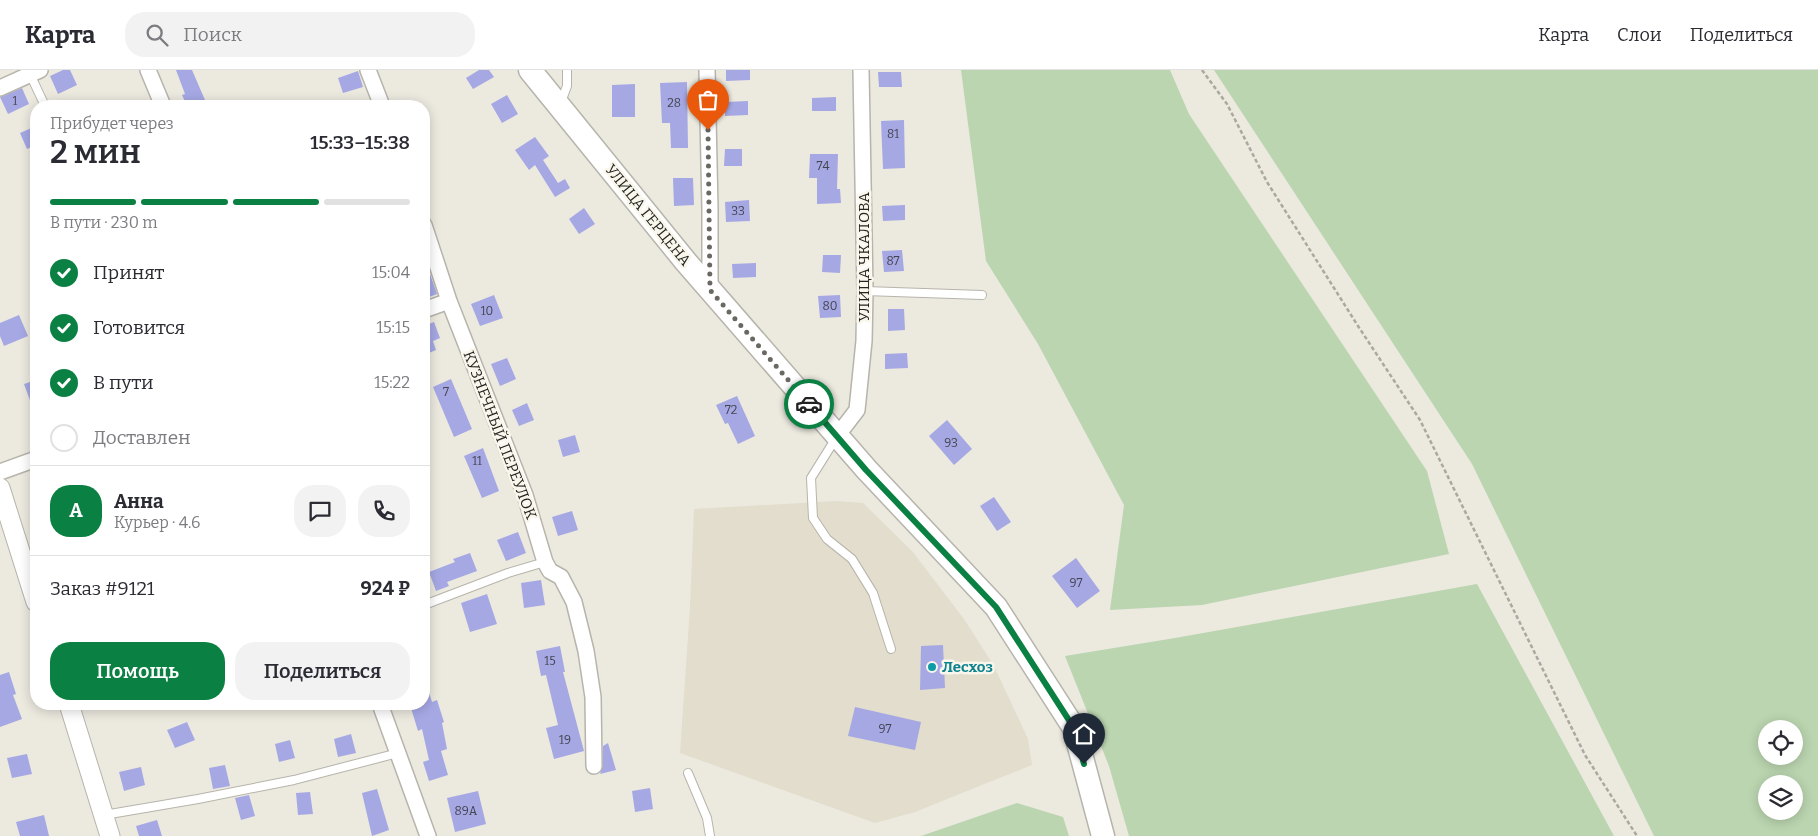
<!DOCTYPE html>
<html lang="ru">
<meta charset="utf-8">
<style>
:root{--surface:#fff;--page:#f2f2f3;--text:#2b2b33;--muted:#7c7c81;--line:#e1e1e2;--accent:#0b8043}
body{margin:0;font-family:Bitter,serif;background:var(--page);color:var(--text);height:100vh;display:flex;flex-direction:column;font-size:19px;white-space:nowrap}
*{box-sizing:border-box;margin:0}
p{font-size:16px;color:var(--muted)}
.icon{flex:none;width:28px;height:28px;fill:none;stroke:currentColor;stroke-width:2;stroke-linecap:round;stroke-linejoin:round}
.map{position:relative;flex:1;overflow:hidden}
.panel{position:absolute;left:30px;top:30px;width:400px;height:610px;display:flex;flex-direction:column;background:var(--surface);border-radius:20px;box-shadow:0 2px 12px #0003}
.panel>*{flex:none}
.fabs{position:absolute;left:1758px;top:650px;display:grid;gap:10px}
.fabs a{display:grid;place-items:center;width:45px;height:45px;border-radius:50%;background:var(--surface);box-shadow:0 2px 12px #0003;font-size:25px}
.pin{position:absolute;display:grid;place-items:center;width:42px;height:42px;color:#fff;margin:-51px -21px;border-radius:50% 50% 50% 0;rotate:-45deg;box-shadow:0 0 5px #0007}
.pin .icon{rotate:45deg}
.courier{position:absolute;display:grid;place-items:center;width:50px;height:50px;margin:-25px;border:4px solid #0b8043;border-radius:50%;background:#fff;color:#222;box-shadow:0 1px 6px #0007}
.overview em{font-style:normal;font-weight:600}
.overview div{display:flex;flex-direction:column-reverse}
.overview{display:flex;align-items:center;justify-content:space-between;height:85px;padding:0 20px}
h1{font-size:32px;font-weight:600;line-height:38px}
.bar{display:grid;grid-template-columns:repeat(4,1fr);gap:8px 5px;align-content:center;height:60px;padding:0 20px}
.bar i{height:6px;border-radius:4px;background:var(--line)}
.bar .active{background:var(--accent)}
.bar p{grid-column:span 4}
.line{display:flex;align-items:center;gap:12px;padding:0 20px;border-top:1px solid var(--line)}
.line div{flex:1}
.round{display:grid;place-items:center;flex:none;width:52px;height:52px;border-radius:20px;background:var(--page)}
ol{padding:0 20px;list-style:none}
li{display:flex;align-items:center;gap:15px;height:55px}
li p{margin-inline-start:auto}
li .icon{padding:5px;border-radius:50%;background:var(--accent);color:#fff;stroke-width:4}
li:last-child{color:var(--muted)}
li i{width:28px;height:28px;border:2px solid var(--line);border-radius:50%}
.action{display:flex;gap:10px;margin-top:auto;padding:10px 20px}
.action a{flex:1;height:58px;border-radius:20px;background:var(--accent);color:#fff;font-size:20px;font-weight:600;line-height:58px;text-align:center}
.action a+a{background:var(--page);color:var(--text)}
header{display:flex;align-items:center;gap:30px;box-sizing:border-box;height:70px;padding:0 25px;background:var(--surface);border-bottom:1px solid var(--line)}
header strong{font-size:24px}
nav{display:flex;gap:28px;margin-inline-start:auto;font-size:18px}
.search{width:350px;height:45px;background:var(--page);display:flex;align-items:center;gap:12px;box-sizing:border-box;padding:0 18px;border-radius:20px;color:var(--muted);font-size:19px}
.map>svg:first-child{display:block}
.built{fill:#e2ddcc}
.green{fill:#bbd5b0;fill-rule:evenodd}
.building{fill:#a6a8e4}
.lines{fill:none;stroke-linecap:round;stroke-linejoin:round}
.service-casing{stroke:#b7b4ab;stroke-width:10}
.minor-casing{stroke:#b7b4ab;stroke-width:18}
.tertiary-casing{stroke:#b7b4ab;stroke-width:21}
.primary-casing{stroke:#b7b4ab;stroke-width:25}
.path{stroke:#aaa8a0;stroke-width:2.5;stroke-dasharray:4 2.5;stroke-linecap:butt}
.service{stroke:#fff;stroke-width:8}
.minor{stroke:#fff;stroke-width:15}
.tertiary{stroke:#fff;stroke-width:19}
.primary{stroke:#fff;stroke-width:22}
.done{stroke:#6a6863;stroke-width:5;stroke-dasharray:0 9}
.route{stroke:#0b8043;stroke-width:6}
.culture-dot{fill:#0f9aa8;stroke:#f9f6ec;stroke-width:2}
.labels{text-anchor:middle;stroke-width:5;stroke-linejoin:round;paint-order:stroke}
.number-label{font-size:12px;fill:#444451}
.street-label{font-size:15px;fill:#242320;stroke:#f9f6ec}
.culture-label{font-size:15px;font-weight:bold;fill:#0d838f;stroke:#f9f6ec;text-anchor:start}
</style>
<header>
<strong>Карта</strong>
<div class="search"><svg class="icon" aria-label="search" viewBox="0 0 24 24"><circle cx="10" cy="10" r="6"/><path d="M15 15l6 6"/></svg>Поиск</div>
<nav><a>Карта</a><a>Слои</a><a>Поделиться</a></nav>
</header>
<div class="map">
<svg width="1818" height="766" viewBox="0 0 1818 766">
<rect width="100%" height="100%" fill="#ece9df"/>
<path class="built" d="M837 431 863 433 912 481 964 549 994 596 1028 669 1032 695 915 742 875 753 680 683 690 537 694 439Z"/>
<path class="green" d="M961 0H1170L1189 44 1427 401 1449 484 1202 535 1110 540 1124 435 1038 274 986 191Z
M1214 0H1818V766H1654L1472 394ZM1766 659H1794V686H1766ZM1766 714H1794V741H1766Z
M1477 514 1614 766H1129L1109 696 1065 586 1175 568Z
M1017 733 1063 747 1069 766H921Z"/>
<path class="building" d="M63 0H70L77 15 58 24 50 6Z
M176 0H192L205 30 187 36 182 25 185 24Z
M479 0H489L494 7 473 19 466 8Z
M726 0H750V10L726 11Z
M358 1 363 17 343 23 338 8Z
M878 2H901L902 17H879Z
M687 12 688 78H671L670 53H662L660 13Z
M635 14V47H612V15Z
M22 18 29 34 8 44 0 27Z
M507 25 518 44 502 53 491 34Z
M836 27V41H812V28Z
M748 31V45L725 46V32Z
M904 50 905 98 883 99 881 51Z
M36 56V75L27 79 20 63Z
M535 67 549 86 543 90 558 113 565 109 570 118 555 127 535 95 529 100 515 80Z
M725 79H742V96H724Z
M810 84H838L837 119H840L841 133 817 134V108H809Z
M673 108H693L694 135 674 136Z
M749 130 750 151 726 152 725 132Z
M905 135V150L883 151 882 136Z
M584 138 595 154 579 164 569 149Z
M902 180 904 201 884 202 882 181Z
M823 185H841L840 203 822 202Z
M756 193V207L733 208 732 194Z
M430 204 437 224 424 229V206Z
M494 225 503 248 480 256 471 234Z
M840 225 841 247 820 248 818 226Z
M888 239H904L905 260 888 261Z
M19 245 28 266 4 276 0 266V253Z
M424 250 426 255 434 252 440 268 433 271 436 280 424 285Z
M907 283 908 298 885 299V284Z
M507 288 516 309 500 316 491 294Z
M451 309 472 359 454 367 433 317Z
M36 310V344H35L24 314Z
M737 326 755 366 738 374 728 353 725 354 716 335Z
M527 333 534 350 519 356 512 340Z
M947 350 972 379 954 395 929 366Z
M575 365 580 382 563 387 558 370Z
M483 378 499 421 482 428 464 386Z
M994 427 1011 452 997 461 980 436Z
M572 441 578 460 558 466 552 447Z
M518 462 526 483 506 491 497 470Z
M470 483 477 501 447 512 449 516 436 521 429 502 455 492 453 489Z
M1076 488 1100 521 1077 538 1052 506Z
M541 510 545 535 524 538 521 513Z
M487 524 497 554 470 562 461 533Z
M943 575 945 618 920 620 921 576Z
M560 576 565 602H563L584 681 554 689 546 658 558 655 546 605 541 606 536 581Z
M9 602 16 624 13 625 22 649 0 657V605Z
M424 612H426L432 632 437 630 444 652 442 653 447 679 441 681 448 705 429 711 423 692 429 690 422 659 418 661 411 638 424 634Z
M855 637 921 652 915 680 848 666Z
M187 652 195 670 175 678 167 660Z
M351 664 356 683 338 687 334 669Z
M290 670 295 688 279 692 275 674Z
M608 673 616 700 600 704 603 696V676Z
M27 684 32 704 12 708 7 688Z
M225 695 230 716 213 719 209 698Z
M141 697 145 715 124 721 119 702Z
M650 718 653 739 635 742 632 721Z
M377 719 389 760 372 766 362 723Z
M478 721 486 754 455 762 447 728Z
M310 722 313 744 298 745 296 723Z
M249 725 255 746 241 750 235 728Z
M44 745 49 766H20L16 752Z
M157 750 162 766H139L136 756Z"/>
<g class="lines">
<defs>
<path id="service" d="M30 4 45 36
M561 32 567 16V0
M865 221 982 225
M836 368 811 408 813 448 827 469 852 489 873 523 891 579
M424 535 508 503 545 492
M688 703 707 748 710 766
M104 745 198 729 294 710 398 683"/>
<path id="minor" d="M148 0 163 36
M368 0 382 36
M707 0 710 139V220
M0 18 40 0
M424 155 449 231 525 425 545 492 550 501 561 507 574 532 586 581 593 627 594 696
M424 240 449 231
M837 366 857 340 864 271 865 221 861 0
M0 402 36 389
M380 634 428 766"/>
<path id="tertiary" d="M0 418 36 532
M69 634 110 766"/>
<path id="primary" d="M530 0 686 192 867 400 996 537 1074 658 1103 766"/>
</defs>
<use href="#service" class="service-casing"/>
<use href="#minor" class="minor-casing"/>
<use href="#tertiary" class="tertiary-casing"/>
<use href="#primary" class="primary-casing"/>
<path class="path" d="M1202 0 1227 34 1267 112 1358 256 1420 350 1585 685 1637 766"/>
<use href="#service" class="service"/>
<use href="#minor" class="minor"/>
<use href="#tertiary" class="tertiary"/>
<use href="#primary" class="primary"/>
</g>
<g class="lines">
<path class="done" d="M708 60 710 220 809 334"/>
<path class="route" d="M809 334 866 400 996 537 1074 658 1084 694"/>
</g>
<circle class="culture-dot" cx="932" cy="597" r="5"/>
<g class="labels">
<g class="number-label">
<text x="15" y="35">1</text>
<text x="674" y="37">28</text>
<text x="893" y="68">81</text>
<text x="823" y="100">74</text>
<text x="738" y="145">33</text>
<text x="893" y="195">87</text>
<text x="830" y="240">80</text>
<text x="487" y="245">10</text>
<text x="446" y="326">7</text>
<text x="731" y="344">72</text>
<text x="951" y="377">93</text>
<text x="477" y="395">11</text>
<text x="1076" y="517">97</text>
<text x="550" y="595">15</text>
<text x="885" y="663">97</text>
<text x="565" y="674">19</text>
<text x="466" y="745">89А</text>
</g>
<g class="street-label">
<text transform="translate(648 145) rotate(51)" y="5">УЛИЦА ГЕРЦЕНА</text>
<text transform="translate(864 187) rotate(-90)" y="5">УЛИЦА ЧКАЛОВА</text>
<text transform="translate(500 365) rotate(69)" y="5">КУЗНЕЧНЫЙ ПЕРЕУЛОК</text>
</g>
<g class="culture-label">
<text x="942" y="602">Лесхоз</text>
</g>
</g>
</svg>
<div class="fabs">
<a><svg class="icon" aria-label="locate" viewBox="0 0 24 24"><circle cx="12" cy="12" r="6"/><path d="M12 2v4M12 18v4M2 12h4M18 12h4"/></svg></a>
<a><svg class="icon" aria-label="layers" viewBox="0 0 24 24"><path d="M12 4l9 5-9 5-9-5zM3 14l9 5 9-5"/></svg></a>
</div>
<div class="pin" style="left:708px;top:60px;background:#ea580c"><svg class="icon" aria-label="bag" viewBox="0 0 24 24"><path d="M5 8h14l-1 12H6zM9 8a3 3 0 0 1 6 0"/></svg></div>
<div class="pin" style="left:1084px;top:694px;background:#1f2937"><svg class="icon" aria-label="home" viewBox="0 0 24 24"><path d="M3 11l9-7 9 7M6 9v11h12V9"/></svg></div>
<div class="courier" style="left:809px;top:334px"><svg class="icon" aria-label="car" viewBox="0 0 24 24"><path d="M5 17H2v-5l4-1 3-4h7l3 4 3 1v5h-3M9 17h6M6 11h13"/><circle cx="7" cy="17" r="2"/><circle cx="17" cy="17" r="2"/></svg></div>
<section class="panel">
<div class="overview"><div><h1>2 мин</h1><p>Прибудет через</p></div><em>15:33–15:38</em></div>
<div class="bar"><i class="active"></i><i class="active"></i><i class="active"></i><i></i><p>В пути · 230 m</p></div>
<ol>
<li><svg class="icon" aria-label="check" viewBox="0 0 24 24"><path d="M5 12l5 5 9-10"/></svg>Принят<p>15:04</p></li>
<li><svg class="icon" aria-label="check" viewBox="0 0 24 24"><path d="M5 12l5 5 9-10"/></svg>Готовится<p>15:15</p></li>
<li><svg class="icon" aria-label="check" viewBox="0 0 24 24"><path d="M5 12l5 5 9-10"/></svg>В пути<p>15:22</p></li>
<li><i></i>Доставлен</li>
</ol>
<div class="line" style="height:90px"><b class="round" style="background:var(--accent);color:#fff">А</b><div><b>Анна</b><p>Курьер · 4.6</p></div><a class="round"><svg class="icon" aria-label="chat" viewBox="0 0 24 24"><path d="M4 5h16v11H9l-5 4z"/></svg></a><a class="round"><svg class="icon" aria-label="phone" viewBox="0 0 24 24"><path d="M5 4h4l2 5-3 2q2 4 5 5l2-3 5 2v4C11 20 4 13 5 4z"/></svg></a></div>
<div class="line" style="height:65px"><div>Заказ #9121</div><b>924 ₽</b></div>
<div class="action"><a>Помощь</a><a>Поделиться</a></div>
</section>
</div>
